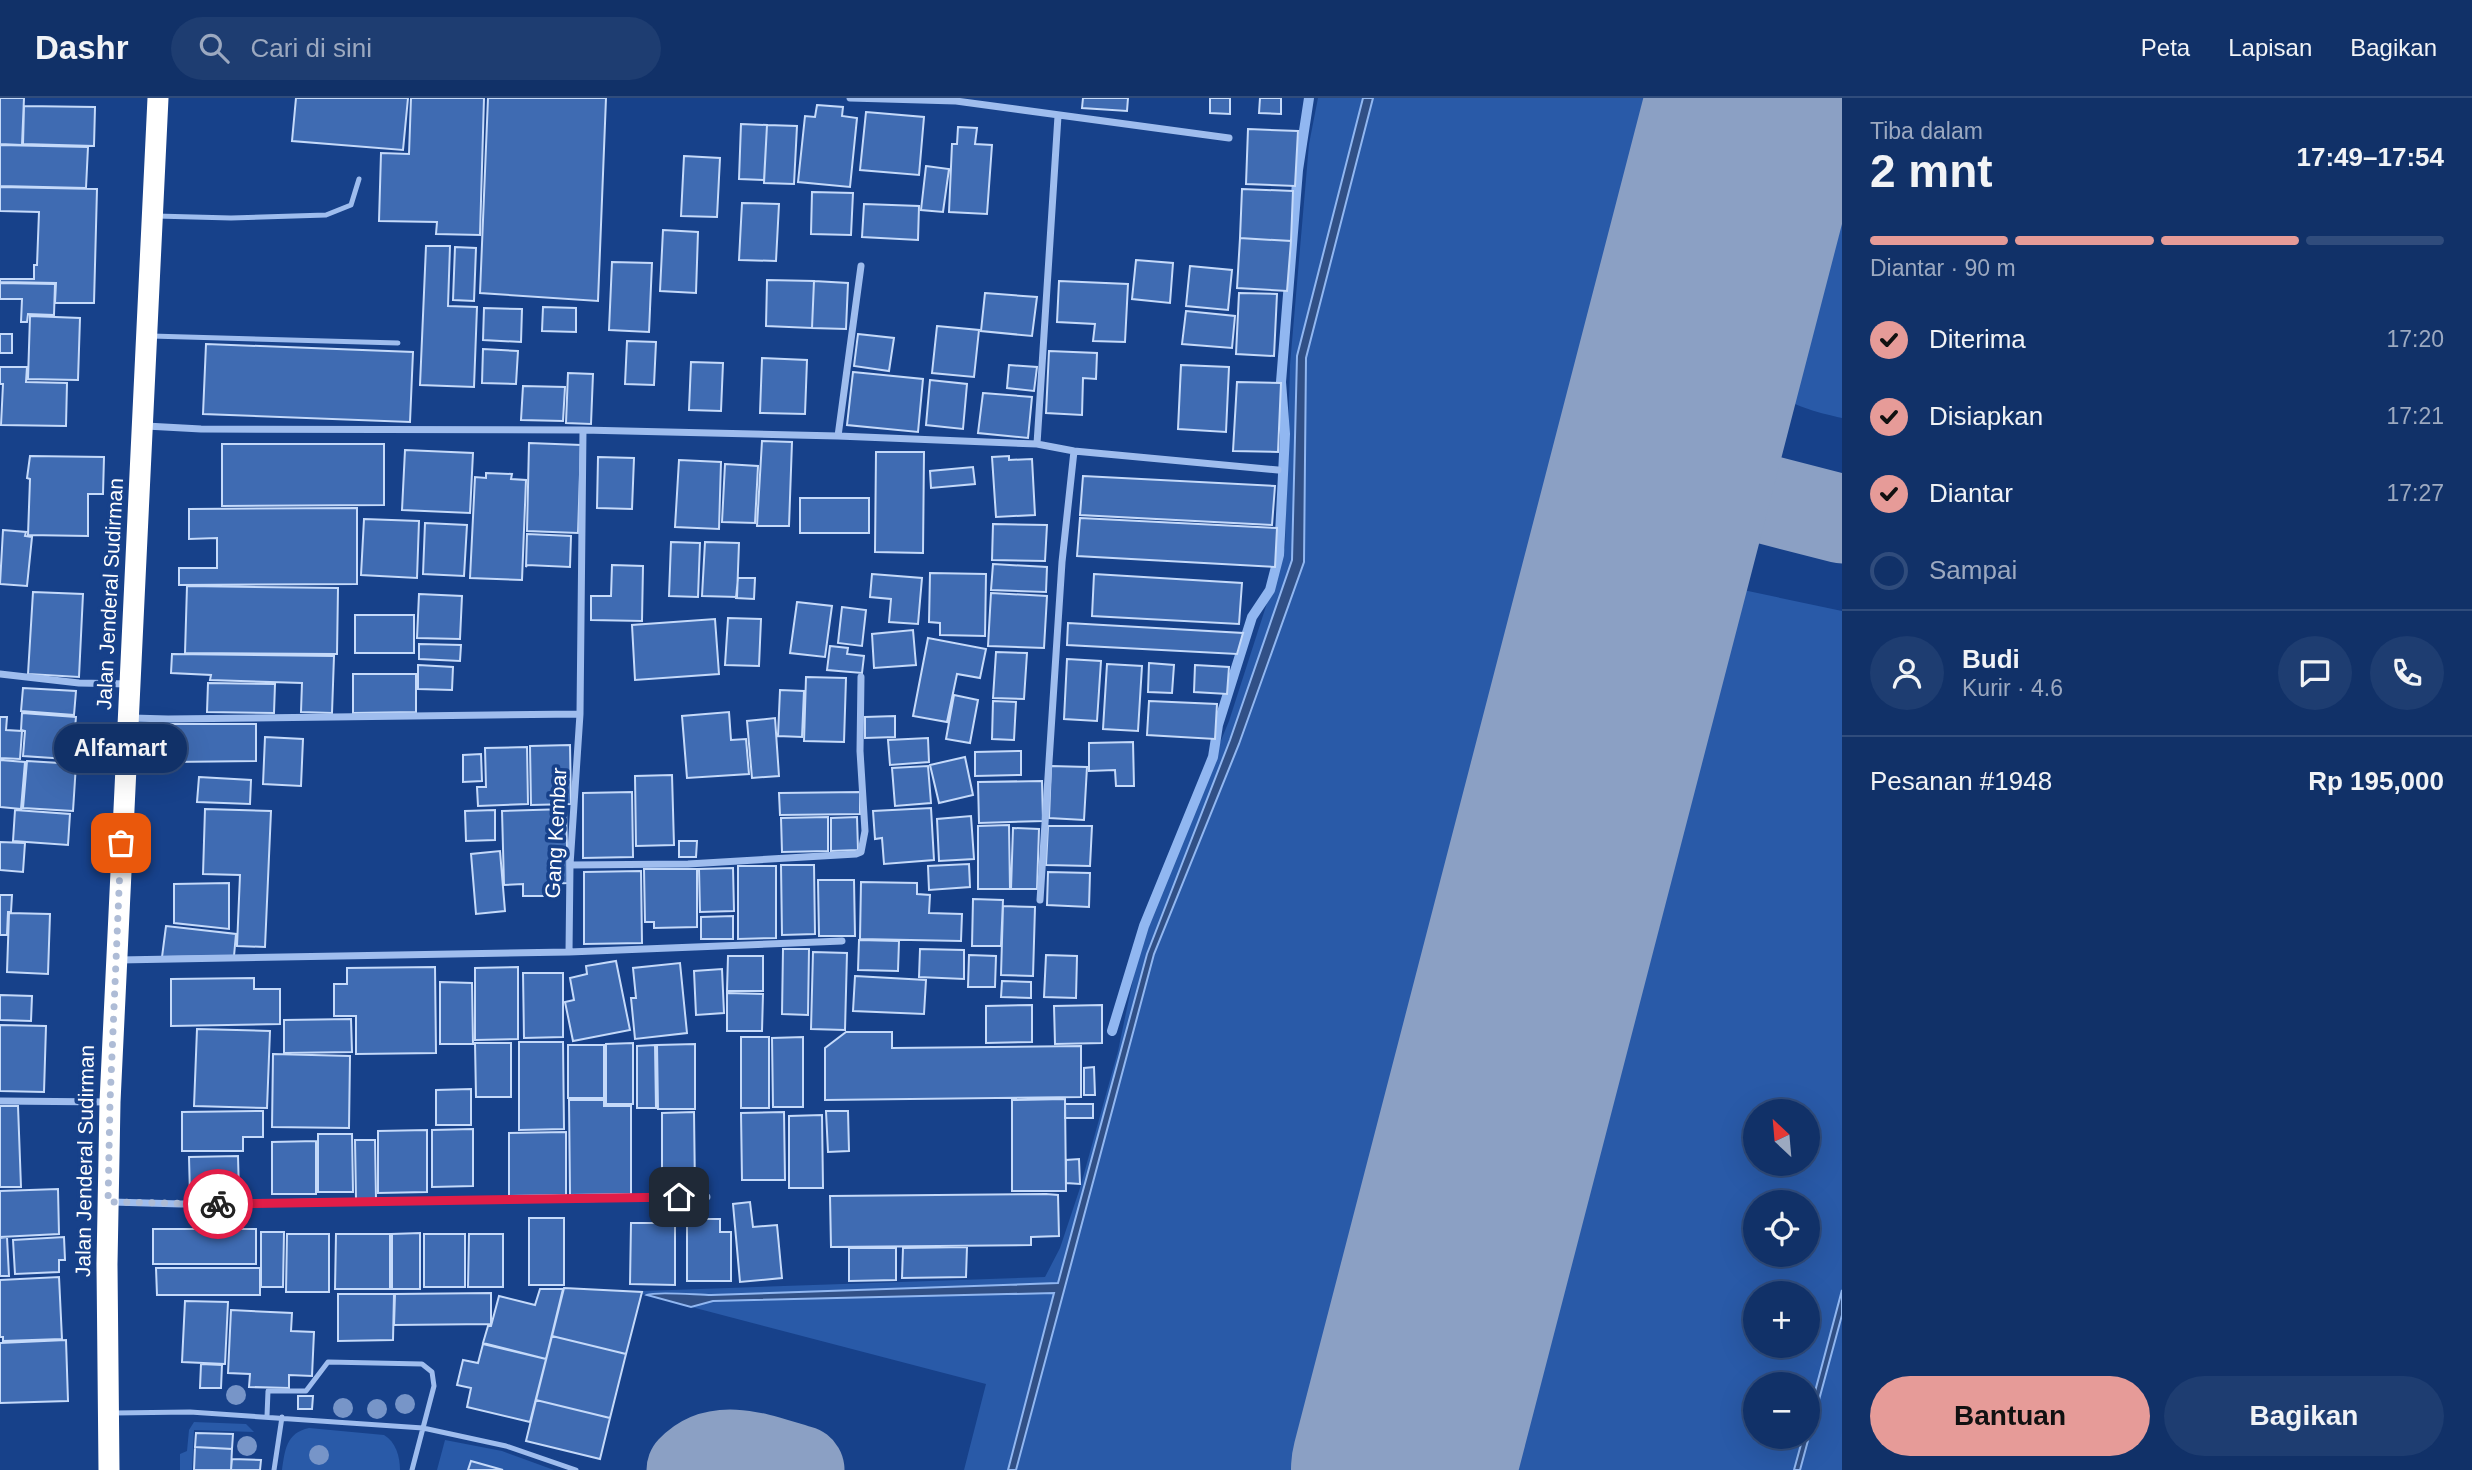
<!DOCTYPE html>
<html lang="id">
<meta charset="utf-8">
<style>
:root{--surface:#113168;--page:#1e3d71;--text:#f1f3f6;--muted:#9ca9c0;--line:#304c7c;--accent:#e69b98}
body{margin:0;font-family:Arial,sans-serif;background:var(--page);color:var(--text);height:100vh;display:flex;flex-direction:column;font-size:26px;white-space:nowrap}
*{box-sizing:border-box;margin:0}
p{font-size:23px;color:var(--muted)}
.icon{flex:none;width:38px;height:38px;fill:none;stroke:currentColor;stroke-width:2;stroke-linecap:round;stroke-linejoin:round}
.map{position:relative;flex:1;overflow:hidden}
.sheet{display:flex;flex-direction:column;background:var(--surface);width:630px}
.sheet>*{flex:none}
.needle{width:46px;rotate:334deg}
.fabs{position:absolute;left:1743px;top:1001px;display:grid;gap:14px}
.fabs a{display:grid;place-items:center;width:77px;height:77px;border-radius:50%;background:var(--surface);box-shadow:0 7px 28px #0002,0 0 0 2px var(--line);font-size:35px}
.pin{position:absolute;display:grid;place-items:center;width:60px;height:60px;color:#fff;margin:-30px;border-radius:14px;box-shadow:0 4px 10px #0006}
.courier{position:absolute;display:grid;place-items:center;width:70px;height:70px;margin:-35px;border:5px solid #e11d48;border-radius:50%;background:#fff;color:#222;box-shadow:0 2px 9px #0007}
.bubble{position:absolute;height:49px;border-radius:24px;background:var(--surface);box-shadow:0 7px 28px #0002,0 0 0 2px var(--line);font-size:23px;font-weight:800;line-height:49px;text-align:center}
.headline em{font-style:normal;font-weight:800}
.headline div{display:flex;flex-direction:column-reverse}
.headline{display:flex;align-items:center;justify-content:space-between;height:119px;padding:0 28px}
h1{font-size:46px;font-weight:800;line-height:52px}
.bar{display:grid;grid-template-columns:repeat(4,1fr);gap:10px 7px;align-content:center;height:84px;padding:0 28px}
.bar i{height:9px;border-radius:5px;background:var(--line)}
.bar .active{background:var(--accent)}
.bar p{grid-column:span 4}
.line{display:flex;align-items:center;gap:18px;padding:0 28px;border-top:2px solid var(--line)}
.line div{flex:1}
.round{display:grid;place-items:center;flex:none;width:74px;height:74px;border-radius:37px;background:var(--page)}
ol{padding:0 28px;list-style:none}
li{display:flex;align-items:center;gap:21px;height:77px}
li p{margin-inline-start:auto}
li .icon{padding:7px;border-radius:50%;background:var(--accent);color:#111;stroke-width:4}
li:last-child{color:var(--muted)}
li i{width:38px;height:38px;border:4px solid var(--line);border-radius:50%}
.primary-button{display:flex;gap:14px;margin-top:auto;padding:14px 28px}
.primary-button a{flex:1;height:80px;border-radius:42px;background:var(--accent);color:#111;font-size:28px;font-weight:800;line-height:80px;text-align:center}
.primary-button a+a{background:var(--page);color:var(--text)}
header{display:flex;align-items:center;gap:42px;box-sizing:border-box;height:98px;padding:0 35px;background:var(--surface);border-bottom:2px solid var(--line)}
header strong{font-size:33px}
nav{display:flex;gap:38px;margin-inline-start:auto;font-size:24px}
.search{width:490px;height:63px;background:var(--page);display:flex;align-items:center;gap:18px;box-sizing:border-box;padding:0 24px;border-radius:38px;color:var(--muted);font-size:26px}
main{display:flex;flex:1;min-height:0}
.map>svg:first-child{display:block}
.green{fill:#295aa8;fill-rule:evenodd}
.water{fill:#315086;stroke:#91b7f1;stroke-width:2}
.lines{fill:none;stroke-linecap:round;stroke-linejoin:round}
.stream{stroke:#91b7f1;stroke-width:10}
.taxiway{stroke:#8ba0c4;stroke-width:89}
.runway{stroke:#8ba0c4;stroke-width:224}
.building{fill:#3f6bb2;stroke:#c5dafa;stroke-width:2}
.lane{stroke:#9fbdee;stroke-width:5}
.street{stroke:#9fbdee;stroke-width:7}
.highway{stroke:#fff;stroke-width:21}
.tree{fill:#7795c8}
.done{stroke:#aebcd6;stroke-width:7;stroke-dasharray:0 12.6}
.route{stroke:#e11d48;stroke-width:9}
.labels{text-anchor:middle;stroke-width:7;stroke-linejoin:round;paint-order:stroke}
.street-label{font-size:21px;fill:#fff;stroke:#17418a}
</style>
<header>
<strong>Dashr</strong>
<div class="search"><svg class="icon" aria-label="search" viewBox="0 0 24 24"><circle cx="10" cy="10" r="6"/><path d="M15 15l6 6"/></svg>Cari di sini</div>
<nav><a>Peta</a><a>Lapisan</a><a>Bagikan</a></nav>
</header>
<main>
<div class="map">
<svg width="1842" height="1372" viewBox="0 0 1842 1372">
<rect width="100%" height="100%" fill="#17418a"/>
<path class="green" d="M1318 0H1685L1326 1372H964L986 1286 642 1196 643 1193 1045 1179 1060 1150 1080 1090 1118 953 1144 829 1229 623 1285 449 1290 267 1309 46Z
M1840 0H1842V320C1817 314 1777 306 1767 280Z
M1729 489 1842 513V1372H1483L1708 508C1713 496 1716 490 1729 489ZM1755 1013H1808V1066H1755ZM1755 1104H1808V1157H1755ZM1755 1195H1808V1248H1755ZM1755 1286H1808V1339H1755Z
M194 1324 246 1326 254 1334 194 1332 192 1372H180V1356L187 1353 189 1332Z
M309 1330 384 1337C396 1344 400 1359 400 1372H282C285 1352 286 1335 309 1330Z
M445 1342 502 1353 554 1372H437Z"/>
<path class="water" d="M1363 0H1373L1306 260 1304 464 1239 646 1154 856 1016 1372H1008L1054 1195 713 1203 691 1209 647 1197C655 1193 698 1197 711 1197L1058 1185 1147 856 1230 642 1292 462 1297 258Z
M1842 1192V1217L1800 1372H1794L1803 1339H1808V1320Z"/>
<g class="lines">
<path class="stream" d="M1112 933 1144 828 1213 659 1218 627 1252 519 1270 492 1279 457 1285 336 1281 284 1298 72 1309 0"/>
<path class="taxiway" d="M1753 398 1842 421
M1623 526C1632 497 1638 463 1652 436 1664 414 1696 397 1720 394 1732 393 1742 396 1753 398 1719 380 1686 355 1684 312 1683 293 1696 247 1701 226
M691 1372C720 1341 766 1363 800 1372"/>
<path class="runway" d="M1403 1372 1759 0"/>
</g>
<path class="building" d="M0 0H24L22 47 0 46Z
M296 0H408L403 52 292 43Z
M411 0H484L480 137 436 136 437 124 379 123 381 55 409 56Z
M488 0H606L598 203 480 195Z
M1083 0H1128L1127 13 1082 10Z
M1210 0H1230V16L1210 15Z
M1260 0H1281V16L1259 15Z
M817 7 843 9 842 18 857 20 850 89 798 84 805 18 815 19Z
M24 8 95 9 94 48 23 46Z
M866 14 924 19 919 77 860 72Z
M741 26 767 27 764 82 739 81Z
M767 27 797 28 794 86 764 85Z
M958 29 977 30 975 46 992 47 987 116 949 114 952 46H957Z
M1248 31 1298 33 1295 88 1246 86Z
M0 47 88 49 86 90 0 88Z
M684 58 720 60 717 119 681 118Z
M926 68 949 71 943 114 921 112Z
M0 89 97 91 94 205H55L56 185 0 184V181H34V167H37L39 114 0 113Z
M1242 91 1293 93 1291 143 1240 140Z
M812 94 853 95 851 137 811 136Z
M742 105 779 106 776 163 739 162Z
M864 106 919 108 918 142 862 139Z
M663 132 698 134 696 195 660 193Z
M1240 140 1291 143 1287 193 1237 190Z
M426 148H450L448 208 477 209 474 289 420 287Z
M455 149 476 150 474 203 453 202Z
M1136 162 1173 165 1170 205 1132 201Z
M612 164 652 165 649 234 609 232Z
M1190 168 1232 172 1228 212 1186 208Z
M767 182 814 183 812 230 766 228Z
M814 183 848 185 846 231 812 230Z
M1059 183 1128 186 1125 244 1093 243 1095 226 1057 224Z
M0 185 55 186 54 217 28 216 27 224H21L22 201H0Z
M985 195 1037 199 1032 238 981 233Z
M1239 195 1277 196 1274 258 1236 256Z
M543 209 576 210V234L542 233Z
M484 210 522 211 521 244 483 242Z
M1186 213 1235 218 1232 250 1182 246Z
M30 218 80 220 78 282 28 281Z
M937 228 979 232 974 279 932 275Z
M0 236H12V255H0Z
M858 236 894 240 889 273 854 268Z
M627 243 656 244 654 287 625 286Z
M206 246 413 254 410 324 203 316Z
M483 251 518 253 516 286 482 285Z
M1049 253 1097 255 1096 281 1083 280 1082 317 1046 315Z
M762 260 807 262 805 316 760 315Z
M691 264 723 265 721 313 689 312Z
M1009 267 1037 269 1034 293 1007 290Z
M1181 267 1229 269 1226 334 1178 331Z
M0 269H27L26 284 67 285 66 328 1 327 3 286H0Z
M853 274 923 281 918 334 847 327Z
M568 275 593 276 591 326 566 325Z
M930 282 967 286 963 331 926 327Z
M1237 284 1281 285 1278 354 1233 353Z
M523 288 565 289 563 323 521 322Z
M983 295 1032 299 1028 340 978 335Z
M762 343 792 344 789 428H757Z
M529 345 581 347 578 435 527 433Z
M222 346H384V407L222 408Z
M405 352 473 355 470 415 402 412Z
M876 354H924L923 455 875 454Z
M30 358 104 359 103 396H88V438L28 437 30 381 27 380Z
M1009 358V362L1032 361 1035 417 996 419 992 359Z
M598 359 634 360 632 411 597 410Z
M679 362 721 364 719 431 675 429Z
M725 366 758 368 755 425 722 424Z
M973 369 975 386 931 390 930 373Z
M486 375 512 376 511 381 526 382 522 482 470 480 475 379 486 380Z
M1083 378 1275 388 1272 427 1080 417Z
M800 400H869V435H800Z
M357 410V486L179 487V470H217V440L189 441V411Z
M1080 420 1277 430 1275 469 1077 458Z
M364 421 419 423 417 480 361 477Z
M425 425 467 427 464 478 423 476Z
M993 426 1047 427 1045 463 992 462Z
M3 432 26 434 25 438 32 439 27 488 0 486Z
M527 436 571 438 570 469 527 467 526 469Z
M671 444 700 445 698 499 669 498Z
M705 444 739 445 737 499 702 498Z
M993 466 1047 469 1046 494 991 492Z
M612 467 643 468 642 523 591 522V498H611Z
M930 475 986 476 985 538 940 537V525L929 524Z
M872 476 922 480 918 526 889 524 891 501 870 499Z
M1094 476 1242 485 1239 526 1092 518Z
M738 480H755L754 501 736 500Z
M187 488 338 490 337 556 185 555Z
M33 494 83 496 79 579 28 576Z
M991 495 1047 498 1044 550 988 548Z
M419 496 462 498 460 541 417 540Z
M797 504 832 508 825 559 790 555Z
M842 509 866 512 862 548 838 545Z
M355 517H414V555H355Z
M728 520 761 521 759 568 725 567Z
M715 521 719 576 635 582 632 527Z
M1068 525 1243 535 1237 556 1067 547Z
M913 532 916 567 874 570 872 536Z
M928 540 986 551 980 580 957 576 947 624 913 618Z
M419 546 461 547 460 563 419 561Z
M830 548 848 550 847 556 864 558 862 575 827 572Z
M996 554 1027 555 1024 601 993 600Z
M172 556 334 558 332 615 301 614 302 585 210 582 211 577 171 575Z
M1067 561 1101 563 1097 623 1064 621Z
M1149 565 1174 567 1172 595 1148 594Z
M1107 566 1142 568 1138 633 1103 631Z
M418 567 453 569 452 592 418 591Z
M1195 567 1229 569 1227 596 1194 594Z
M353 576H416V614L353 615Z
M806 579 846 580 844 644 804 643Z
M208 585 275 586 274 615 207 614Z
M23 590 76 593 74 617 21 613Z
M780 592 804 593 802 639 778 638Z
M954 597 978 602 970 645 946 641Z
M993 603 1016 604 1014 642 992 641Z
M1149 603 1217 606 1215 641 1147 637Z
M729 614 731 642 746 641 749 676 687 680 682 618Z
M22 615 76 619 74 641 84 642 82 662 23 658 25 633 21 632Z
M895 618V639L865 640V619Z
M0 619H7L6 632 22 633 20 661 0 660Z
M775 620 779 678 752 680 747 623Z
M171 626H256V663L172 664Z
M265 639 303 641 301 688 263 686Z
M928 640 929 664 890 667 888 642Z
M1133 644 1134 688H1116L1115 672 1089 673V645Z
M570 647 571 706 531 707 530 648Z
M527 649 528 706 478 708 477 689H486L485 650Z
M1021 653V677L975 678V654Z
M481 656 482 683 463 684V657Z
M965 659 973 697 939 705 930 667Z
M0 662 25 664 21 711 0 709Z
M27 663 76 666 73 713 23 710Z
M928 668 931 705 895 708 892 670Z
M1051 668 1087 669 1084 722 1049 720Z
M672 677 674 747 636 748 635 678Z
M199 679 251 682 250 706 197 704Z
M1042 683 1043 723 979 725 978 684Z
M632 694 633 759 583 760V695Z
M860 694V716L780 717 779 695Z
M931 710 934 762 884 766 882 740 875 741 873 713Z
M205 711 271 713 265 849 237 848 240 777 203 776Z
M566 711 568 785 546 786 547 798H523V786L504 787 502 713Z
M15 712 70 716 68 747 13 743Z
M495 712V742L466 743 465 713Z
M971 718 974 761 939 763 937 721Z
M828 719V753L782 754 781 720Z
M857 719 858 752 831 753V720Z
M1009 727 1010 791H978V728Z
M1048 728H1092L1090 768 1046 767Z
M1013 730 1039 731 1037 791H1011Z
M679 743H697L696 759H679Z
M0 744 25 745 23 774 0 772Z
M500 753 505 813 476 816 471 756Z
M969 766 970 789 929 792 928 768Z
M781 767H814L815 836 782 837Z
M738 768H776V840L738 841Z
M733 770 734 813 700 814 699 771Z
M644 771H697V829L654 830V824H645Z
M641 773 642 845 584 846V774Z
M1048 774 1090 775 1089 809 1047 807Z
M818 782H854L855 838H819Z
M861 784 917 785V796L930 797 929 815 962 816 961 843 860 841Z
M229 785V831L174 825V786Z
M0 797H12L11 814H8L7 837H0Z
M973 801 1003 802 1001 848H972Z
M1003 808 1035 809 1033 878 1001 877Z
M9 815 50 816 48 876 7 874Z
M733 818V841H701V819Z
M166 828 236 836 234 858 162 859Z
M859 842 899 843 898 873 858 872Z
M783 851H809L808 917 782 916Z
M920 851 964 852V881L919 879Z
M813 854 847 855 845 932 811 931Z
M969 857 996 858 995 889H968Z
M1046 857 1077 858 1076 900 1044 899Z
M728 858H763V893H727Z
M616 863 630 932 573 943 565 904 574 902 570 880 587 876 586 868Z
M680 865 687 935 635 941 631 900H636L633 870Z
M435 869 436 955 356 956V918H334V886H347V870Z
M518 869V941L475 942V870Z
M722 871 724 915 696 917 694 873Z
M523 875H563V939L524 940Z
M855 878 926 882 924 916 853 913Z
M254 880V891H280V926L171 928V881Z
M1002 883 1031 884V900L1001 899Z
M440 884 472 885 473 946H440Z
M727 895 763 896 762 933H727Z
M0 897 32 898 31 923 0 922Z
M1032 907V944L986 945V908Z
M1102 907V945L1055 946 1054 908Z
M351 921 352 954 284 955V922Z
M0 927 46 928 44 994 0 993Z
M197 931 270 933 267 1010 194 1008Z
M846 934H892V950L1081 948V999L825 1002V950Z
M741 939H769V1010H741Z
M803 939V1009H773L772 940Z
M519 944H563L564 1031 519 1032Z
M475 945H511V999H476Z
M633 945V1006H606V946Z
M695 946V1011H658L657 947Z
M568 947H604V1000H568Z
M655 947 656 1010H637V948Z
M273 956 350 958 349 1030 272 1029Z
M1094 969 1095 997H1084V970Z
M471 991V1027H436V992Z
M1065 1001 1066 1093H1012V1002Z
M569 1002H604V1008H631V1096L570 1097Z
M1065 1006H1093V1020H1065Z
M0 1008H18L21 1089H0Z
M263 1013V1039H243V1053H182V1014Z
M826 1013H848L849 1053 828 1054Z
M694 1014 695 1092H662V1015Z
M784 1014 785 1082H742L741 1015Z
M822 1017 823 1090H789V1018Z
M473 1031V1088L432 1089V1032Z
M427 1032V1094L378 1095V1033Z
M566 1034V1097L509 1098V1035Z
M318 1036H352L353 1094H318Z
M355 1042H375L376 1101H356Z
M316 1043V1096H272V1044Z
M238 1058 239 1096 190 1097 189 1059Z
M1079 1061 1080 1086 1066 1085V1062Z
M58 1091 59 1136 0 1139V1093Z
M1046 1096 1058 1097 1059 1138 1031 1139V1147L831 1149 830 1098Z
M750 1104 753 1129 777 1127 782 1180 740 1184 733 1106Z
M529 1120H564V1187H529Z
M687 1121H720V1134H731V1183H687Z
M631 1125H675V1187L630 1186Z
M153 1131H256V1166H153Z
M261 1134H284L283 1189H261Z
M420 1135V1191H392V1136Z
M287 1136H329V1194H286Z
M336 1136H390V1191H335Z
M424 1136H465V1189H424Z
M469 1136H503V1189H468Z
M7 1139 9 1178H0V1140Z
M64 1139 65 1162H59V1174L15 1176 13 1142Z
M967 1149 966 1179 902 1180 903 1150Z
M849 1150H896V1182L849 1183Z
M156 1170H260V1197H157Z
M59 1179 62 1241 3 1243V1239H0V1182Z
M564 1190 642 1194 626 1256 552 1238Z
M540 1191H563L546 1261 483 1245 488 1228H491L499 1198 535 1207Z
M491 1195V1226L394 1227 395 1196Z
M338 1196H394L393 1242 338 1243Z
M185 1203 228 1204 225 1266 182 1264Z
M231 1212 292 1215 291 1233 314 1234 312 1278 289 1277V1290L249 1289 250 1276 228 1275Z
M552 1238 626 1256 610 1320 536 1302Z
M66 1242 68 1303 0 1305V1245Z
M483 1246 546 1261 530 1324 467 1309 471 1290 457 1287 463 1262 478 1265Z
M201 1266 222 1267 221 1290H200Z
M298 1298H313L312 1311H298Z
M536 1302 610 1320 600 1361 526 1343Z
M196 1335 233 1336 232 1351 195 1349Z
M195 1349 232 1351 231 1372H194Z
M232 1361 261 1362 260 1372H231Z
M471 1363 503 1372H468Z"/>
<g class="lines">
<path class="lane" d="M156 118 231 120 326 117 351 107 359 81
M151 238 398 245
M114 1315 190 1314 423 1330 506 1348 576 1372
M267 1318 268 1293H306L328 1264 422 1266 432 1274 434 1288 412 1372
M274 1372 282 1319"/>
<path class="street" d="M850 0 956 3 1229 40
M146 328 201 331 583 332 580 616
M583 332 838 338 1037 346 1074 353 1278 372
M838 338 861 168
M1037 346 1058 18
M0 576 79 585 129 586
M570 767 688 766 856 756 861 754 865 733 860 653 861 579
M1040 802 1062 464 1074 353
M569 854 842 843
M119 862 569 854 570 767 580 616 168 621 132 620
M0 1003 109 1004
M112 1104 181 1106 707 1099"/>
<path class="highway" d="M109 1372 107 1166 110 1004 158 0"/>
</g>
<g class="tree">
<circle cx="236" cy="1297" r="10"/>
<circle cx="405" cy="1306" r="10"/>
<circle cx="343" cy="1310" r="10"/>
<circle cx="377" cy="1311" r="10"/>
<circle cx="247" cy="1348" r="10"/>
<circle cx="319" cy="1357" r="10"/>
</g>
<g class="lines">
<path class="done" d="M121 745 110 1004 108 1104 218 1106"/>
<path class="route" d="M218 1106 679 1099"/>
</g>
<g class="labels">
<g class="street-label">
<text transform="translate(110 496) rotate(-87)" y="7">Jalan Jenderal Sudirman</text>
<text transform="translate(556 735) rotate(-87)" y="7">Gang Kembar</text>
<text transform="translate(85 1063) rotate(-89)" y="7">Jalan Jenderal Sudirman</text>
</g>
</g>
</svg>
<div class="fabs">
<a><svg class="needle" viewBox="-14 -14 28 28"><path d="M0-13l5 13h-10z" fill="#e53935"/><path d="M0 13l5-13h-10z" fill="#9ca9c0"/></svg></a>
<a><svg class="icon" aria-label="locate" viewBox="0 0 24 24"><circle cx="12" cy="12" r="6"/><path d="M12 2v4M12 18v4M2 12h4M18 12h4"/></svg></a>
<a>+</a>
<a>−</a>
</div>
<div class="pin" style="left:121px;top:745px;background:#ea580c"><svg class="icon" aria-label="bag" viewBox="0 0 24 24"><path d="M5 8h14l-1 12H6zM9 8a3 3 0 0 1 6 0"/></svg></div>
<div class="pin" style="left:679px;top:1099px;background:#1f2937"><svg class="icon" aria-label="home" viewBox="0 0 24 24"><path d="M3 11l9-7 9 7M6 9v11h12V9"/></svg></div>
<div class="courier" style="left:218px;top:1106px"><svg class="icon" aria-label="bike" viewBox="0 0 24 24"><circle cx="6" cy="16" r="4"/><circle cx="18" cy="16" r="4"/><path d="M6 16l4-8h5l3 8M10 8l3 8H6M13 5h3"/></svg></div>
<div class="bubble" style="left:54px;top:626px;width:133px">Alfamart</div>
</div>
<section class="sheet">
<div class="headline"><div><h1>2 mnt</h1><p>Tiba dalam</p></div><em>17:49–17:54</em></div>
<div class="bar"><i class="active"></i><i class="active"></i><i class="active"></i><i></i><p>Diantar · 90 m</p></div>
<ol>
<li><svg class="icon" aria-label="check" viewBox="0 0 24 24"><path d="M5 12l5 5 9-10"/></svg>Diterima<p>17:20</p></li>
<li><svg class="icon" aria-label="check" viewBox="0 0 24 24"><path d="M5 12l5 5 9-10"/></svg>Disiapkan<p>17:21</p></li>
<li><svg class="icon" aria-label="check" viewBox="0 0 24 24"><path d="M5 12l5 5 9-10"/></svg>Diantar<p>17:27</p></li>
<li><i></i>Sampai</li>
</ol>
<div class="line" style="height:126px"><a class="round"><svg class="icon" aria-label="person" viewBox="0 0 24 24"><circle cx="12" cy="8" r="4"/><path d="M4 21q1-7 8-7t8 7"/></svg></a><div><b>Budi</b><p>Kurir · 4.6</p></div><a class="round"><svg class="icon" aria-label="chat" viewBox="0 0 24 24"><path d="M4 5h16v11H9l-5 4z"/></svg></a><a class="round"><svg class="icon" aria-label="phone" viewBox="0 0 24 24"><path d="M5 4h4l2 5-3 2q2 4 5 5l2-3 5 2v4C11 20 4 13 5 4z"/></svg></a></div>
<div class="line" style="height:91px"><div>Pesanan #1948</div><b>Rp 195,000</b></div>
<div class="primary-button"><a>Bantuan</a><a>Bagikan</a></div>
</section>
</main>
